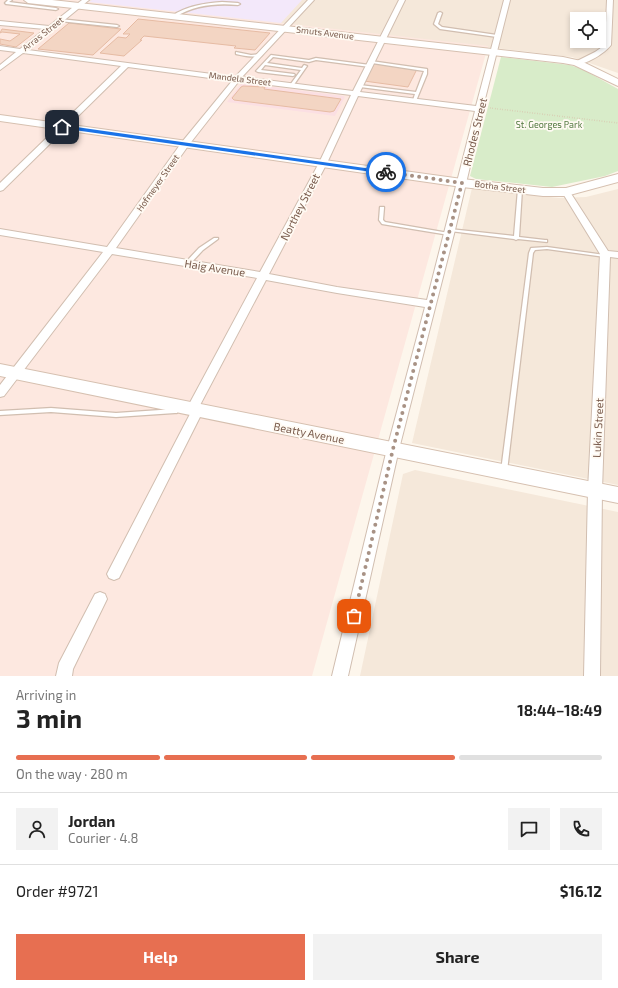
<!DOCTYPE html>
<meta charset="utf-8">
<style>
:root{--surface:#fff;--page:#f2f2f2;--text:#222;--muted:#767676;--line:#e0e0e0;--accent:#e76f51}
body{margin:0;font-family:"Exo 2",sans-serif;background:var(--page);color:var(--text);height:100vh;display:flex;flex-direction:column;font-size:15px;white-space:nowrap}
*{box-sizing:border-box;margin:0}
p{font-size:13px;color:var(--muted)}
.icon{flex:none;width:22px;height:22px;fill:none;stroke:currentColor;stroke-width:2;stroke-linecap:round;stroke-linejoin:round}
.map{position:relative;height:676px;overflow:hidden}
.sheet{display:flex;flex-direction:column;background:var(--surface);flex:1}
.sheet>*{flex:none}
.tools{position:absolute;left:570px;top:12px;display:grid;gap:8px}
.tools a{display:grid;place-items:center;width:36px;height:36px;border-radius:0px;background:var(--surface);box-shadow:0 2px 6px #0003;font-size:20px}
.pin{position:absolute;display:grid;place-items:center;width:34px;height:34px;color:#fff;margin:-17px;border-radius:8px;box-shadow:0 2px 6px #0006}
.courier{position:absolute;display:grid;place-items:center;width:40px;height:40px;margin:-20px;border:3px solid #1a73e8;border-radius:50%;background:#fff;color:#222;box-shadow:0 1px 5px #0007}
.head em{font-style:normal;font-weight:700}
.head div{display:flex;flex-direction:column-reverse}
.head{display:flex;align-items:center;justify-content:space-between;height:68px;padding:0 16px}
h1{font-size:26px;font-weight:700;line-height:30px}
.bar{display:grid;grid-template-columns:repeat(4,1fr);gap:6px 4px;align-content:center;height:48px;padding:0 16px}
.bar i{height:5px;border-radius:3px;background:var(--line)}
.bar .active{background:var(--accent)}
.bar p{grid-column:span 4}
.line{display:flex;align-items:center;gap:10px;padding:0 16px;border-top:1px solid var(--line)}
.line div{flex:1}
.round{display:grid;place-items:center;flex:none;width:42px;height:42px;border-radius:0px;background:var(--page)}
.cta{display:flex;gap:8px;margin-top:auto;padding:8px 16px}
.cta a{flex:1;height:46px;border-radius:0px;background:var(--accent);color:#fff;font-size:16px;font-weight:700;line-height:46px;text-align:center}
.cta a+a{background:var(--page);color:var(--text)}
.map>svg:first-child{display:block}
.residential{fill:#f5e8da;fill-rule:evenodd}
.commercial{fill:#fde8e0}
.education{fill:#f3e8fa}
.medical{fill:#fbdfe3}
.green{fill:#d8ecc9}
.building{fill:#f3d5c3;stroke:#e6bba3}
.lines{fill:none;stroke-linecap:round;stroke-linejoin:round}
.lane-casing{stroke:#d1beb0;stroke-width:2.5}
.street-casing{stroke:#d1beb0;stroke-width:2}
.secondary-casing{stroke:#d6c0b0;stroke-width:2}
.path{stroke:#d9b8a5;stroke-width:1.5;stroke-dasharray:0.5 2;stroke-linecap:butt}
.lane{fill:#fff;fill-rule:evenodd}
.street{fill:#fff;fill-rule:evenodd}
.secondary{fill:#fff;fill-rule:evenodd}
.route{fill:#1a73e8}
.done{stroke:#a89285;stroke-width:4;stroke-dasharray:0 7.2}
.labels{text-anchor:middle;stroke-width:3.5;stroke-linejoin:round;paint-order:stroke}
.far-street-label{font-size:9px;fill:#7a5c4d;stroke:#fffaf3}
.far-park-label{font-size:9px;fill:#537a41;stroke:#fffaf3}
.street-label{font-size:11px;fill:#7a5c4d;stroke:#fffaf3}
</style>
<div class="map">
<svg width="618" height="676" viewBox="0 0 618 676">
<rect width="100%" height="100%" fill="#fdf6ec"/>
<path class="residential" d="M79 0H618V73L572 57ZM577 19H599V41H577Z
M472 188 559 198 586 197 618 189V485L412 443Z
M415 470 618 512V676H360L403 474Z"/>
<path class="commercial" d="M0 0H75L488 46 312 676H0Z"/>
<path class="education" d="M92 0H302L281 23 89 2Z"/>
<path class="medical" d="M242 83 343 96 345 97 335 116 227 102Z"/>
<path class="green" d="M501 57 570 65 584 70 618 89V171L605 176 552 187 476 179 470 176Z"/>
<path class="building" d="M138 19 270 33 255 50 234 48 236 46 144 36 140 40H142L124 56 100 53 118 37 126 38 130 34H123Z
M69 23 121 29 93 55 38 49Z
M2 29 34 33 16 47 0 44V39L10 41 20 34 2 32 0 33Z
M375 63 417 69 408 87 364 81Z
M243 86 265 87 264 89 341 99 334 111 330 112 234 100 232 98 241 87Z"/>
<g class="lines">
<defs>
<path id="lane" d="M8 0H12L9 2 56 8 58 9 56 10 6 4 5 3Z
M222 2 238 3 240 4 238 5C216 3 195 5 175 17L172 16C186 6 205 3 222 2Z
M440 12 442 13 438 24 442 27 497 35 499 36 497 37 440 29 434 24 438 13Z
M60 19 117 25 119 26 117 27 59 21 58 20Z
M236 52 251 55 260 54 262 55C253 58 245 56 236 54Z
M271 55 309 60 316 58 370 65 372 66 370 67 316 60 309 62 273 57 267 63 302 68 304 65 307 66 293 86H292L290 85 301 70 265 65 261 70 294 74 295 75 293 76 258 72 256 71Z
M371 61 427 69V74L416 101 413 100 415 94 360 87 358 86 360 85 416 92 424 71 372 63H371Z
M518 189H520L522 190 519 237 545 240H547V242L518 239 516 240 514 239 450 231 448 230 450 229 514 236Z
M380 207H384V208L383 220 385 222 449 233 451 234 449 235 382 224 379 220Z
M214 238H218V239L203 250 189 265H185V263L199 248Z
M547 247 605 255 607 256 605 257 547 249 535 250 533 253 507 471 506 473 504 474 502 473 501 471 529 253 531 248Z
M51 408 116 413 175 409H177L178 411 177 413H175L116 417 51 412 0 415V411Z"/>
<path id="street" d="M82 0H89L28 50 235 77 308 0H314L242 77 353 91 399 0H405L360 92 476 106 504 0H510L483 107 485 109 483 111 455 230 399 449 348 676H332L387 449 425 307 337 293 266 280 199 407 203 411 119 578 114 580 109 578 107 574 109 570 190 414 186 410 257 278 112 254 4 396 0 397V385L103 252 0 235V229L107 247 182 142 232 81 128 67 3 190 0 191V183L121 66 23 53 0 70V65L16 52 0 50V46L20 49 45 29 0 25V21L49 26ZM239 81 351 95 319 163 260 272 116 248 188 146ZM358 96 475 111 427 300 337 287 269 274 327 163Z
M607 0H613L611 45C605 53 585 66 575 64V62L595 52 605 45Z
M566 189 570 192 608 251 618 252V258L610 257 602 490 600 676H584L588 490 600 254 562 192Z
M100 592 105 594 107 599 73 669 72 676H56L59 663 95 594Z"/>
<path id="secondary" d="M24 0H52L563 57 581 61 618 79V86L574 65 563 63 28 3Z
M0 115 462 179 543 188H566L618 174V182L566 196H543L462 187 0 121Z
M0 364 618 487V503L0 376Z"/>
</defs>
<use href="#lane" class="lane-casing"/>
<use href="#street" class="street-casing"/>
<use href="#secondary" class="secondary-casing"/>
<path class="path" d="M490 108 618 123"/>
<use href="#lane" class="lane"/>
<use href="#street" class="street"/>
<use href="#secondary" class="secondary"/>
</g>
<path class="route" d="M62 125 386 171 388 172 386 174 60 128Z"/>
<g class="lines">
<path class="done" d="M354 616 393 449 462 183 386 172"/>
</g>
<g class="labels">
<g class="far-street-label">
<text transform="translate(325 33) rotate(7)" y="3">Smuts Avenue</text>
<text transform="translate(43 34) rotate(-38)" y="3">Arras Street</text>
<text transform="translate(240 79) rotate(7)" y="3">Mandela Street</text>
<text transform="translate(158 183) rotate(-55)" y="3">Hofmeyer Street</text>
<text transform="translate(500 187) rotate(7)" y="3">Botha Street</text>
</g>
<g class="far-park-label">
<text x="549" y="128">St. Georges Park</text>
</g>
<g class="street-label">
<text transform="translate(475 132) rotate(-76)" y="4">Rhodes Street</text>
<text transform="translate(300 207) rotate(-63)" y="4">Northey Street</text>
<text transform="translate(215 268) rotate(9)" y="4">Haig Avenue</text>
<text transform="translate(598 428) rotate(-87)" y="4">Lukin Street</text>
<text transform="translate(309 433) rotate(11)" y="4">Beatty Avenue</text>
</g>
</g>
</svg>
<div class="tools">
<a><svg class="icon" aria-label="locate" viewBox="0 0 24 24"><circle cx="12" cy="12" r="6"/><path d="M12 2v4M12 18v4M2 12h4M18 12h4"/></svg></a>
</div>
<div class="pin" style="left:354px;top:616px;background:#ea580c"><svg class="icon" aria-label="bag" viewBox="0 0 24 24"><path d="M5 8h14l-1 12H6zM9 8a3 3 0 0 1 6 0"/></svg></div>
<div class="pin" style="left:62px;top:127px;background:#1f2937"><svg class="icon" aria-label="home" viewBox="0 0 24 24"><path d="M3 11l9-7 9 7M6 9v11h12V9"/></svg></div>
<div class="courier" style="left:386px;top:172px"><svg class="icon" aria-label="bike" viewBox="0 0 24 24"><circle cx="6" cy="16" r="4"/><circle cx="18" cy="16" r="4"/><path d="M6 16l4-8h5l3 8M10 8l3 8H6M13 5h3"/></svg></div>
</div>
<section class="sheet">
<div class="head"><div><h1>3 min</h1><p>Arriving in</p></div><em>18:44–18:49</em></div>
<div class="bar"><i class="active"></i><i class="active"></i><i class="active"></i><i></i><p>On the way · 280 m</p></div>
<div class="line" style="height:72px"><a class="round"><svg class="icon" aria-label="person" viewBox="0 0 24 24"><circle cx="12" cy="8" r="4"/><path d="M4 21q1-7 8-7t8 7"/></svg></a><div><b>Jordan</b><p>Courier · 4.8</p></div><a class="round"><svg class="icon" aria-label="chat" viewBox="0 0 24 24"><path d="M4 5h16v11H9l-5 4z"/></svg></a><a class="round"><svg class="icon" aria-label="phone" viewBox="0 0 24 24"><path d="M5 4h4l2 5-3 2q2 4 5 5l2-3 5 2v4C11 20 4 13 5 4z"/></svg></a></div>
<div class="line" style="height:52px"><div>Order #9721</div><b>$16.12</b></div>
<div class="cta"><a>Help</a><a>Share</a></div>
</section>
